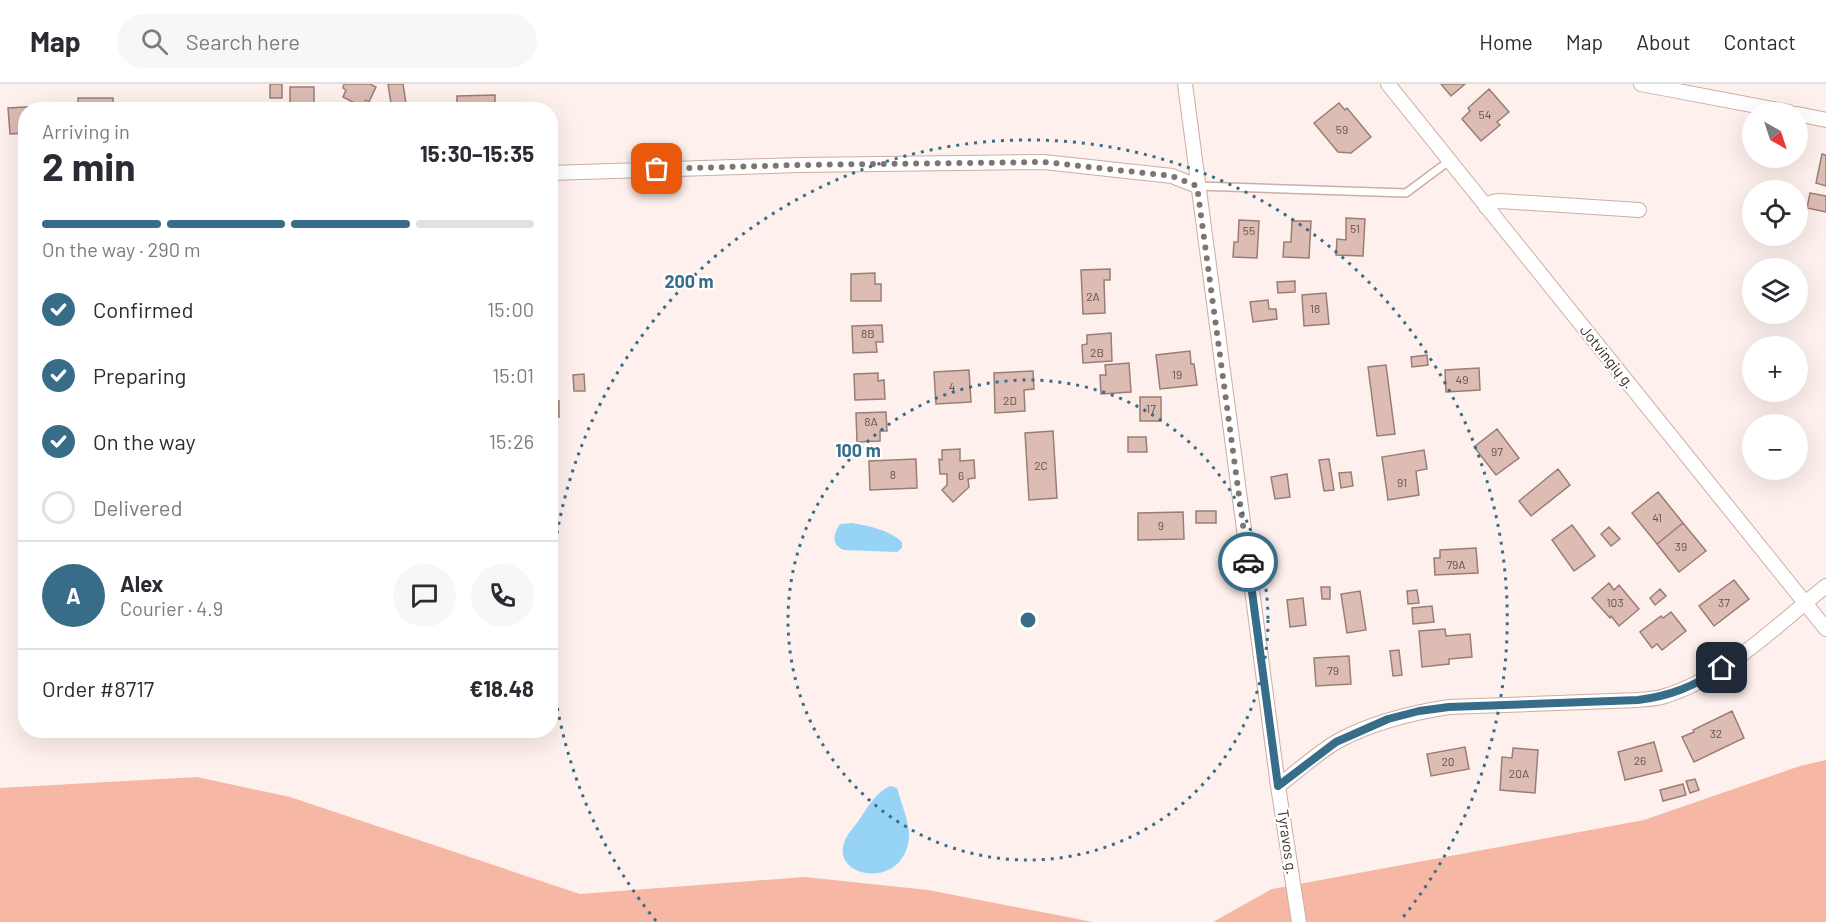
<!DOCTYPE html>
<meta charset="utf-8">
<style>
:root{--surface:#fff;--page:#f7f7f7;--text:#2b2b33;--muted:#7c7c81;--line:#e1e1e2;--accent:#386d89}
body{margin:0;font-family:Barlow,sans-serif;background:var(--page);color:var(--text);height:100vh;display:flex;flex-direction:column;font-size:22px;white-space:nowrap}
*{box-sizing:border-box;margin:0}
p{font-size:20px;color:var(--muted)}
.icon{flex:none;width:33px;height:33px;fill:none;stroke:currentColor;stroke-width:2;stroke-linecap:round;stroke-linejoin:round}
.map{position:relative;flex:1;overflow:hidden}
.drawer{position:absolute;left:18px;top:18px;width:540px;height:636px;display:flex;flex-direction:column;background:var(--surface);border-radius:24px;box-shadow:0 6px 24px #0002}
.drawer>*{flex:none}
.needle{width:39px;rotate:141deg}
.tools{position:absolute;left:1742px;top:18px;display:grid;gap:12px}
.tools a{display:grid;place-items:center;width:66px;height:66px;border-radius:50%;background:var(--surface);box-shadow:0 6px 24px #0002;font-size:30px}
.pin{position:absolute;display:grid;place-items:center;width:51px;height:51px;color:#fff;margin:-26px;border-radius:12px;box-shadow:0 3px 9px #0006}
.courier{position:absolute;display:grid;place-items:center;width:60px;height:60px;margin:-30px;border:4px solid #386d89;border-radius:50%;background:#fff;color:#222;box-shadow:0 2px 8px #0007}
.head em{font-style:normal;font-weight:700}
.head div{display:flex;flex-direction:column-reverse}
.head{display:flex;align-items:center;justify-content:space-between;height:102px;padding:0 24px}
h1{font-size:39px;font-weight:700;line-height:45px}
.bar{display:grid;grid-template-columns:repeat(4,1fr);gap:9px 6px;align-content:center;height:72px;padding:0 24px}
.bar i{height:8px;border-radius:4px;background:var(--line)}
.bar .active{background:var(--accent)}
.bar p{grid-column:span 4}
.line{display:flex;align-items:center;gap:15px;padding:0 24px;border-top:2px solid var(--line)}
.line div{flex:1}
.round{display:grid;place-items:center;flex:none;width:63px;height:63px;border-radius:32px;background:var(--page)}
ol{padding:0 24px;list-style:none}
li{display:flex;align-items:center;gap:18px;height:66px}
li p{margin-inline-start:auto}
li .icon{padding:6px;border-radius:50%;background:var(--accent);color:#fff;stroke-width:4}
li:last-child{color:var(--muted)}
li i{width:33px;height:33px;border:3px solid var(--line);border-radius:50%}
header{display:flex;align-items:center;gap:36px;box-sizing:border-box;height:84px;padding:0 30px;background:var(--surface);border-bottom:2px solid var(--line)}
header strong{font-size:28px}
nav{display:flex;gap:33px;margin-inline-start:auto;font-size:21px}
.search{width:420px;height:54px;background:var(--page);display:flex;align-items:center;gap:15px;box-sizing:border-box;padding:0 21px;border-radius:33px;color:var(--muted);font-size:22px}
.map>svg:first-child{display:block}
.green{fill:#f6b7a5}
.water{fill:#97d3f5}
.building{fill:#dcbcb3;stroke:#9a7d74;stroke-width:1.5}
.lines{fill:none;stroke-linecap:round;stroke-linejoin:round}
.lane-casing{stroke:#cdada4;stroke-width:10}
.street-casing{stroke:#cdada4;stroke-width:16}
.lane{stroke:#fff;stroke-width:7}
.street{stroke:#fff;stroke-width:14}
.done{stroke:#807370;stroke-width:6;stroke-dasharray:0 10.8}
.route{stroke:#386d89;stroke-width:8}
.ring{fill:none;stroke:#386d89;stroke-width:3;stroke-dasharray:3 6}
.labels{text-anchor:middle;stroke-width:4.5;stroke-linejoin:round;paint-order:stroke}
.number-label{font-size:12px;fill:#64524e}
.street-label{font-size:15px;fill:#3c2f2c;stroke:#fff}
.centre{fill:#386d89;stroke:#fff;stroke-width:3}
.ring-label{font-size:18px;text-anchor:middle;font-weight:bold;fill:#386d89;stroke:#fff;stroke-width:4.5;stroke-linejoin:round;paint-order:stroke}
</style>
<header>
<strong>Map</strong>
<div class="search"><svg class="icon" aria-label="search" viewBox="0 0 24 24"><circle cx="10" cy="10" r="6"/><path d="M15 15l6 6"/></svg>Search here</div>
<nav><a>Home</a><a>Map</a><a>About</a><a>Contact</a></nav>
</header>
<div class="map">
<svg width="1826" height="838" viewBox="0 0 1826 838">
<rect width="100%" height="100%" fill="#fef1ed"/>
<path class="green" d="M1826 676V838H1213L1272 805 1644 736 1800 682Z
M197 693 290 713 580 810 805 793 928 806 1093 838H0V704Z"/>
<path class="water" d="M852 439C870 442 889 446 902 458V464L897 468 844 466C831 461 833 450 840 440Z
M890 702 897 704C901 719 910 739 909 754 904 806 832 795 844 759 846 751 855 742 859 736 868 723 876 708 890 702Z"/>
<path class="building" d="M270 0H282V14H270Z
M344 0H370L376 3 369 18 366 16 362 23 343 13 346 6 343 4Z
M388 0H403L407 26H392Z
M1441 0H1465L1451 12Z
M290 3H314V26H290Z
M1489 5 1509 28 1497 38 1500 41 1481 57 1462 35 1470 27 1468 24Z
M495 11V26H457V12Z
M78 14H113V26H78Z
M1339 19 1345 26 1347 24 1371 53 1351 69 1338 68 1314 39Z
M43 22V26H26V49L10 50 8 24Z
M1822 70 1826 71V102L1816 99Z
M1810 109 1826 112V128L1807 124Z
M1346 134 1365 135 1363 172 1336 171 1337 155 1346 156Z
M1239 136 1259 137 1257 174 1233 173 1234 158H1238Z
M1292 137H1311L1309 174 1283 173 1284 158H1291Z
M1110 185V196H1104L1105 229 1083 230 1081 186Z
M875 189V200H881V217H851V190Z
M1295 197V208L1278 209 1277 198Z
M1326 209 1329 240 1304 242 1302 211Z
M1268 216 1269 225H1276L1277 235 1253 238 1250 218Z
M882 241 883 258H876L877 268 853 269 852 242Z
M1111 249 1112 277 1083 279 1082 261 1087 260V251Z
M1190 267 1191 280H1194L1197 301 1160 305 1156 271Z
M1427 271 1428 281 1412 283 1411 273Z
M1129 279 1131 308 1101 310 1100 291H1106L1105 281Z
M1386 281 1395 350 1377 352 1368 283Z
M1479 284 1480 306 1446 308 1445 286Z
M969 286 971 318 936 320 934 288Z
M1033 287 1034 305 1024 306 1025 327 995 329 994 289Z
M878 289V297L884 296 885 315 855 316 854 290Z
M584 290 585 307H574L573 291Z
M1140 313H1161V337H1140Z
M550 317H559V333H550Z
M886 328 887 347H880V357L857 358 856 329Z
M1497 345 1519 374 1496 391 1474 363Z
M1053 347 1057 414 1029 416 1025 349Z
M1128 353H1146L1147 368H1128Z
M960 365V377L974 376 975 394 968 395 969 403 953 418 942 406 947 401V390H940L939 375 942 376V366Z
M1424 366 1427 385 1416 387 1419 411 1388 416 1382 373Z
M916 375 917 404 870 406 869 377Z
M1329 375 1334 406 1324 407 1319 376Z
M1558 385 1570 401 1531 432 1519 417Z
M1351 388 1353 402 1341 404 1339 389Z
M1287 390 1290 413 1275 415 1271 393Z
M1658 408 1683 439 1657 460 1632 429Z
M1196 427H1216V439H1196Z
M1183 428 1184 455 1138 456V429Z
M1683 439 1706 467 1679 488 1657 460Z
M1572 441 1595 472 1574 487 1552 456Z
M1609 443 1620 455 1611 462 1601 450Z
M1476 464 1478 489 1435 491 1434 474H1440V466Z
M1734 496 1749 515 1714 542 1699 522Z
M1609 499 1614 506 1619 501 1639 525 1619 542 1611 532 1610 534 1592 514Z
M1321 503H1330V515H1322Z
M1660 505 1666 512 1655 521 1650 514Z
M1417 506 1419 519 1408 520 1407 507Z
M1360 507 1366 546 1347 549 1341 510Z
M1303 514 1306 541 1290 543 1287 516Z
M1432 522 1434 538 1413 540 1412 524Z
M1671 528 1686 547 1662 566 1657 560 1652 564 1640 548 1661 532 1663 534Z
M1445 545 1446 552 1470 550 1472 573 1449 575V580L1422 583 1419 547Z
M1399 566 1402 591 1393 592 1390 567Z
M1349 572 1351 600 1316 602 1314 574Z
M1732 627 1744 654 1694 678 1682 653 1694 648 1693 646Z
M1654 658 1662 687 1625 696 1618 668Z
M1465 663 1469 685 1431 692 1427 670Z
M1513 664 1538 666 1535 709 1500 706 1502 673 1512 674Z
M1695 695 1699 706 1690 709 1686 697Z
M1683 700 1686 711 1663 717 1660 706Z"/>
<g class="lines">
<defs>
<path id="lane" d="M1197 102 1406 109 1449 77"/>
<path id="street" d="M1185 0 1278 702 1299 838
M1388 0 1826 545
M1641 0 1789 28
M1797 30 1826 36
M550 89 799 81 1044 78 1172 92 1197 102
M1486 123 1493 118 1500 117 1639 126
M1278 702C1297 688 1317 669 1338 657 1373 638 1410 629 1449 623L1638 616C1647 615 1657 615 1665 612 1725 594 1778 540 1826 502"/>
</defs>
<use href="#lane" class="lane-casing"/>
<use href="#street" class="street-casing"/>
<use href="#lane" class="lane"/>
<use href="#street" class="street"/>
</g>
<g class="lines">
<path class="done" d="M657 85 799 81 1044 78 1172 92 1197 102 1248 478"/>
<path class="route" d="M1248 478 1278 702 1336 658 1388 635 1419 627 1449 623 1638 616C1671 612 1694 602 1722 584"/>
</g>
<g class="ring">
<circle cx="1028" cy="536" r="240"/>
<path d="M656 837A479 479 0 0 1 551 578M551 494A479 479 0 1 1 1400 837"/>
</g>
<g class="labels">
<g class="number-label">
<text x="1485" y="35">54</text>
<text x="1342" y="50">59</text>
<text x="1355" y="149">51</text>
<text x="1249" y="151">55</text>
<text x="1093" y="217">2A</text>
<text x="1315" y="229">18</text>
<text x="868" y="254">8B</text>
<text x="1097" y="273">2B</text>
<text x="1177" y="295">19</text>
<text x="1462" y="300">49</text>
<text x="952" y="307">4</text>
<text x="1010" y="321">2D</text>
<text x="1151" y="329">17</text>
<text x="871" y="342">8A</text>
<text x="1497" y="372">97</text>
<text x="1041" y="386">2C</text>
<text x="893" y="395">8</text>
<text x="961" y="396">6</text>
<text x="1402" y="403">91</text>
<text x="1657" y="438">41</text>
<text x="1161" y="446">9</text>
<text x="1681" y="467">39</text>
<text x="1456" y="485">79A</text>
<text x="1615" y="523">103</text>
<text x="1724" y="523">37</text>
<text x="1333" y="591">79</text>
<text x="1716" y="654">32</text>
<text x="1640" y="681">26</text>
<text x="1448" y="682">20</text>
<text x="1519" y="694">20A</text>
</g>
<g class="street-label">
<text transform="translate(1607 273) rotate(51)" y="5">Jotvingių g.</text>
<text transform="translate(1287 758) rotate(82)" y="5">Tyravos g.</text>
</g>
</g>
<circle cx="1028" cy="536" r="9" class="centre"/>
<g class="ring-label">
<text x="689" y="204">200 m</text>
<text x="858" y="373">100 m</text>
</g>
</svg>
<div class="tools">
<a><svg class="needle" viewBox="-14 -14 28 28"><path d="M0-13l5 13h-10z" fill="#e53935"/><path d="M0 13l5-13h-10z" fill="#7c7c81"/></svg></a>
<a><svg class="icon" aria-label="locate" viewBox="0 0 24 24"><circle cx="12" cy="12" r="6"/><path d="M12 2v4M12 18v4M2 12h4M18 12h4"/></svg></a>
<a><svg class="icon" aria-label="layers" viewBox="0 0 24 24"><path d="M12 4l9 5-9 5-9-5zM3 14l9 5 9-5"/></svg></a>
<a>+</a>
<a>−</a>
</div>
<div class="pin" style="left:657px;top:85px;background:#ea580c"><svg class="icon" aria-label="bag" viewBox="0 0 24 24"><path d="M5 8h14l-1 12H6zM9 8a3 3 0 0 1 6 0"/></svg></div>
<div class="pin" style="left:1722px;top:584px;background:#1f2937"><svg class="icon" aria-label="home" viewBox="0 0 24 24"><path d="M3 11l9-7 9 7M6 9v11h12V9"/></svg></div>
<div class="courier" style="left:1248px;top:478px"><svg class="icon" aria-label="car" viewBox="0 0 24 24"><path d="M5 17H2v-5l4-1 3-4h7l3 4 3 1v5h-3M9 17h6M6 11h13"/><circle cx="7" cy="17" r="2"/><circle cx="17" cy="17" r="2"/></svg></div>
<section class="drawer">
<div class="head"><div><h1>2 min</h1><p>Arriving in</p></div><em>15:30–15:35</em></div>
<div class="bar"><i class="active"></i><i class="active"></i><i class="active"></i><i></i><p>On the way · 290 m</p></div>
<ol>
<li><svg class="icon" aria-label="check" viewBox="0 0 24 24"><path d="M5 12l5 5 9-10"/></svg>Confirmed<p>15:00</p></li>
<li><svg class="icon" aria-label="check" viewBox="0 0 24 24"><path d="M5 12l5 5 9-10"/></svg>Preparing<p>15:01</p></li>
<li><svg class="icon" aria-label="check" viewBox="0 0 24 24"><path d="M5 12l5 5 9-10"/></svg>On the way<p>15:26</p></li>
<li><i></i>Delivered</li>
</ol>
<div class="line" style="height:108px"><b class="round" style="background:var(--accent);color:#fff">A</b><div><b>Alex</b><p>Courier · 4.9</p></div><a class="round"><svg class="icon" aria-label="chat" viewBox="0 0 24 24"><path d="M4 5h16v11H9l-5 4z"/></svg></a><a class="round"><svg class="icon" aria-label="phone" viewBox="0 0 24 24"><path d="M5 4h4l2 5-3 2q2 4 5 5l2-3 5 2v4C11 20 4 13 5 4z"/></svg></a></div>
<div class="line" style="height:78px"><div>Order #8717</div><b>€18.48</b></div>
</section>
</div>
